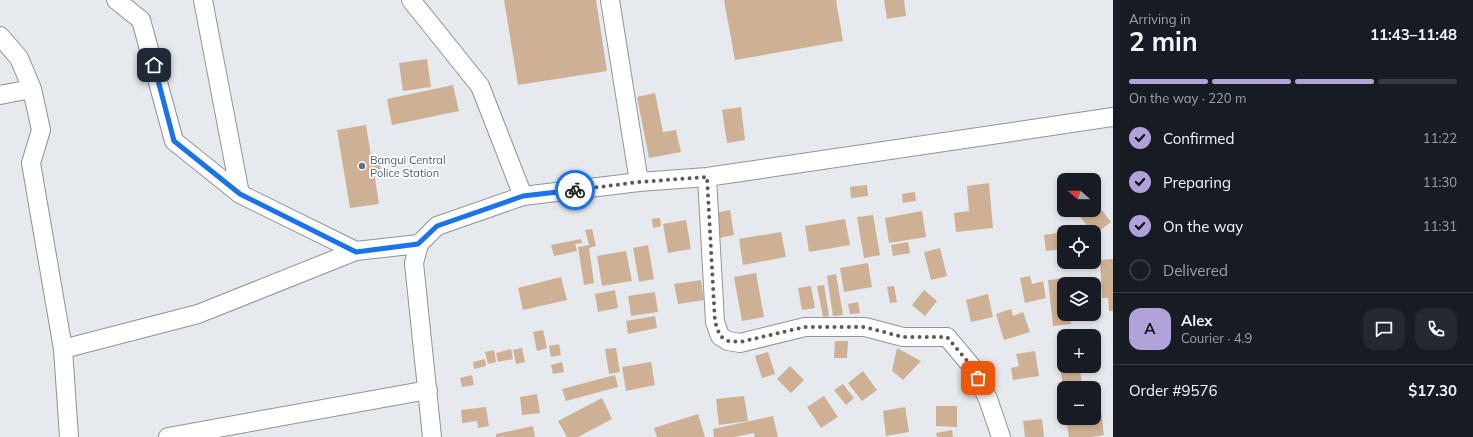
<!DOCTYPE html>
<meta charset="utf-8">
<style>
:root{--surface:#171b24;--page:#242831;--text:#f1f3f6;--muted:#9ea1a6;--line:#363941;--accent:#b1a2da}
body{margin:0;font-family:Mulish,sans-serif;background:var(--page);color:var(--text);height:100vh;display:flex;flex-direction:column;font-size:15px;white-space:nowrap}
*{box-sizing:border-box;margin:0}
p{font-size:13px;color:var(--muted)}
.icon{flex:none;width:22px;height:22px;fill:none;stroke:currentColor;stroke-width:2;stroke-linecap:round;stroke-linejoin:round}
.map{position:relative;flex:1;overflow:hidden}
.details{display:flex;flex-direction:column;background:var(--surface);width:360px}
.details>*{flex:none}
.needle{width:26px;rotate:290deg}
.tools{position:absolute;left:1057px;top:173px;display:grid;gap:8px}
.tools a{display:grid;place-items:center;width:44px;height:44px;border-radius:8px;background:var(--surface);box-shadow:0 2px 6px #0003;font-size:20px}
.pin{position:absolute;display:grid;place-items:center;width:34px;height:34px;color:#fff;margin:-17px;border-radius:8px;box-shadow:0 2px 6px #0006}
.courier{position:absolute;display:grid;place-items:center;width:40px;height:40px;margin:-20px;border:3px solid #1a73e8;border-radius:50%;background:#fff;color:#222;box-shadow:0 1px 5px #0007}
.overview em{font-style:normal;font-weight:700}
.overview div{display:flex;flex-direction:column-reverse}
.overview{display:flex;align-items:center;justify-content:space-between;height:68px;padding:0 16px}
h1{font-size:26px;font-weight:700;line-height:30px}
.bar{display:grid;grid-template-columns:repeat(4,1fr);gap:6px 4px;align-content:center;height:48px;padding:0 16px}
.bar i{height:5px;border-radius:3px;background:var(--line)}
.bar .on{background:var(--accent)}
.bar p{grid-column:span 4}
.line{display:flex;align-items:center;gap:10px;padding:0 16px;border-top:1px solid var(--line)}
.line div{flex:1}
.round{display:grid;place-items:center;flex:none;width:42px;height:42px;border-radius:12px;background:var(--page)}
ol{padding:0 16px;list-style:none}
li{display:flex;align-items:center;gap:12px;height:44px}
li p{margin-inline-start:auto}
li .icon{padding:4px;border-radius:50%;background:var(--accent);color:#111;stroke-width:4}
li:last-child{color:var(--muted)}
li i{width:22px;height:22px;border:2px solid var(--line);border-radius:50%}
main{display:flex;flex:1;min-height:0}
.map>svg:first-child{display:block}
.building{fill:#ceb194}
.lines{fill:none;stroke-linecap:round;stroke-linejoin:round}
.minor-casing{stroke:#909397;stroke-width:20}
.minor{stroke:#fff;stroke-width:18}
.done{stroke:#585a5d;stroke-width:4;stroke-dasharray:0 7.2}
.route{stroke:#1a73e8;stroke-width:5}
.service-dot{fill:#5c6f8a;stroke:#fff;stroke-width:1.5}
.labels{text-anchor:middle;stroke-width:3.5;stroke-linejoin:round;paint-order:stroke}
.service-label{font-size:11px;fill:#4e5e75;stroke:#fff;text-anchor:start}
</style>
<main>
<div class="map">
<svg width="1113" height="437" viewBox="0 0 1113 437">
<rect width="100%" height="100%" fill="#e6e9ed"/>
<path class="building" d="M504 0H596L607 71 518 85Z
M724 0H836L843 41 735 60Z
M884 0H904L906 16 887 19Z
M427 59 431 87 403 91 399 63Z
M453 85 459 111 392 125 387 99Z
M655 93 663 132 676 130 681 152 649 158 637 97Z
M741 107 745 140 727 143 722 110Z
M366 125 372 162 379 160 381 171 374 172 379 204 350 208 337 130Z
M1074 173 1079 180H1065Z
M1064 180V195L1057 186Z
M989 183 993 228 956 232 954 213 969 211 967 186Z
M867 185 868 196 851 198 850 187Z
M915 192 916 201 903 203 902 194Z
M1094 200 1111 222 1094 235V232H1092L1075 210H1094Z
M730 210 734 235 719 238 715 213Z
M922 211 926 237 889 243 885 218Z
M873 215 880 255 864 258 857 217Z
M660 218 661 226 653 228 652 219Z
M845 219 850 245 809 252 805 226Z
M686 220 691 249 668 253 663 224Z
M592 229 596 246 589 248 594 283 584 285 578 247 589 245 585 230Z
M781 232 786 257 743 265 739 239Z
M1064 232V249L1046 251 1044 235Z
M581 239 582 243 575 244 577 251 554 256 551 245Z
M908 242 910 253 893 256 891 245Z
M648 245 654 279 639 282 633 248Z
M940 248 947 276 931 280 924 252Z
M626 251 632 281 602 286 597 256Z
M1113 259V311H1109L1108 298H1102L1100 260Z
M868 263 872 287 844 292 840 268Z
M756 273 764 317 742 321 734 277Z
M836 274 843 315 833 316 827 276Z
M1030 276 1032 284 1043 281 1046 298 1025 303 1020 278Z
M561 277 567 300 523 310 518 288Z
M1067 278 1068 284H1064V314H1070L1071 324 1053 326 1048 280Z
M701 280 704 300 678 304 674 284Z
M824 285 829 316 823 317 817 286Z
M811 286 815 308 802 310 798 288Z
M894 286 897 302 890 303 887 287Z
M615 290 618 308 598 312 595 294Z
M924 290 937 301 925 316 912 305Z
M655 292 658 312 631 316 628 296Z
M988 294 993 317 971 322 966 300Z
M858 302 860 313 850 314 848 304Z
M1011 309 1013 316 1023 312 1030 332 1004 340 996 314Z
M655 316 657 328 628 334 626 321Z
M543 330 547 348 537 351 533 332Z
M835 341H848L847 358H834Z
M559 344 561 355 551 357 549 346Z
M522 348 525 362 516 364 513 350Z
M616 348 620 372 609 374 605 349Z
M897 348 921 361 903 380 892 371Z
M511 349 513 359 498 362 496 353Z
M1064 349V366H1079L1082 382 1063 385 1057 350Z
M494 350 496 362 488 364 485 352Z
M1035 351 1039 376 1013 380 1011 368 1019 366 1016 354Z
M768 352 775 374 762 378 755 356Z
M485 359 486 366 474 369 473 362Z
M562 362 564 372 553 374 551 365Z
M651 362 655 385 626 391 622 367Z
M790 366 804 380 791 393 777 379Z
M863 371 877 390 862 401 848 383Z
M472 375 474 385 462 387 460 378Z
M615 375 618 387 566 401 562 389Z
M843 384 854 398 846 405 834 390Z
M537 394 540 413 522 415 520 397Z
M744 396 748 421 719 425 716 399Z
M824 396 838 417 821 428 807 407Z
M602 398 612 419 578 437H567L558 421Z
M936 406H957V427L936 426Z
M486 407 489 426 478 428 477 421 462 423 461 410Z
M905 407 909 432 886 436 883 411Z
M1101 411 1104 435 1091 437H1069L1066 418H1094V412Z
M698 414 705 437H657L654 428Z
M773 416 778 437H755L754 433 734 437H714L713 429Z
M1042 419 1044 437H1025L1023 421Z
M533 426 535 437H496V434Z
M952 430 953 437H937L936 433Z"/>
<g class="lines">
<defs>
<path id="minor" d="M116 0 141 20 174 141 240 194 356 251
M203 0 240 194
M411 0 480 86 523 196
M610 0 639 182
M0 36 19 58 32 89 41 130 31 163 63 349 69 437
M0 95 32 89
M707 177 715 322 720 336 728 341 740 343 805 327H865L903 337H947L973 368 988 399 1001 437
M63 349 198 314 356 251 419 244
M168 437 428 390
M432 437 414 263 419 244 437 226 523 196 639 182 707 177 1113 117"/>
</defs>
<use href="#minor" class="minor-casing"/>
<use href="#minor" class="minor"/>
</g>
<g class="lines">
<path class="done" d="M575 190 639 182 707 177 715 322 720 336 728 341 740 342 805 327H865L903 337H947L973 368 978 378"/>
<path class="route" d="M154 65 174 141 240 194 356 252 418 244 437 226 523 196 575 190"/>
</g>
<circle class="service-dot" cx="362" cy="166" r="4"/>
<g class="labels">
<g class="service-label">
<text x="370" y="164">Bangui Central<tspan x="370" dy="13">Police Station</tspan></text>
</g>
</g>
</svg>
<div class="tools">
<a><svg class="needle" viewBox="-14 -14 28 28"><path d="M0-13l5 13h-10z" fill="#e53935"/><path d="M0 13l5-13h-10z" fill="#9ea1a6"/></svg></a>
<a><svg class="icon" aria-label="locate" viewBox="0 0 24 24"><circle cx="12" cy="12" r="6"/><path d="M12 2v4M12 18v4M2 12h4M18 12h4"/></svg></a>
<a><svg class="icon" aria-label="layers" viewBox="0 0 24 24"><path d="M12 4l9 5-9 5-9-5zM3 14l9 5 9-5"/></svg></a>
<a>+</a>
<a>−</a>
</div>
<div class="pin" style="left:978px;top:378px;background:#ea580c"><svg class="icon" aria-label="bag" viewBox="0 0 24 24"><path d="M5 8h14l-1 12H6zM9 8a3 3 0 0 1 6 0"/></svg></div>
<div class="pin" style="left:154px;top:65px;background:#1f2937"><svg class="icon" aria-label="home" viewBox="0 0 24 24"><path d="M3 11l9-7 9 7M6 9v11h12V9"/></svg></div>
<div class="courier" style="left:575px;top:190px"><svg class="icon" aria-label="bike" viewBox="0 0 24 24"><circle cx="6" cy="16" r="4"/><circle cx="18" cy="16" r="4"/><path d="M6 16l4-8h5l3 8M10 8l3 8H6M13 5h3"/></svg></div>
</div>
<section class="details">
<div class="overview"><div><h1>2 min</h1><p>Arriving in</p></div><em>11:43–11:48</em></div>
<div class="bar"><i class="on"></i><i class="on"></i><i class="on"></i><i></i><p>On the way · 220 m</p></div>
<ol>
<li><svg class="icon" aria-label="check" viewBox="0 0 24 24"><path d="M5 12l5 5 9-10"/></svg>Confirmed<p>11:22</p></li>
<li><svg class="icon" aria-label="check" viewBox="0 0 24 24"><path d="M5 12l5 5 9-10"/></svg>Preparing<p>11:30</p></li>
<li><svg class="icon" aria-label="check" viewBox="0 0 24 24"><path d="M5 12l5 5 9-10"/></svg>On the way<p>11:31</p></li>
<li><i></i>Delivered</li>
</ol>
<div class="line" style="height:72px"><b class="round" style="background:var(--accent);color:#111">A</b><div><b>Alex</b><p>Courier · 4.9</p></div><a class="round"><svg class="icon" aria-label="chat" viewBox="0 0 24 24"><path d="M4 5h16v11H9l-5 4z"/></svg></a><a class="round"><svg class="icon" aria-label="phone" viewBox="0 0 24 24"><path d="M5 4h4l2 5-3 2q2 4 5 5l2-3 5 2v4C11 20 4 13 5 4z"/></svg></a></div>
<div class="line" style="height:52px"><div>Order #9576</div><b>$17.30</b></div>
</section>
</main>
